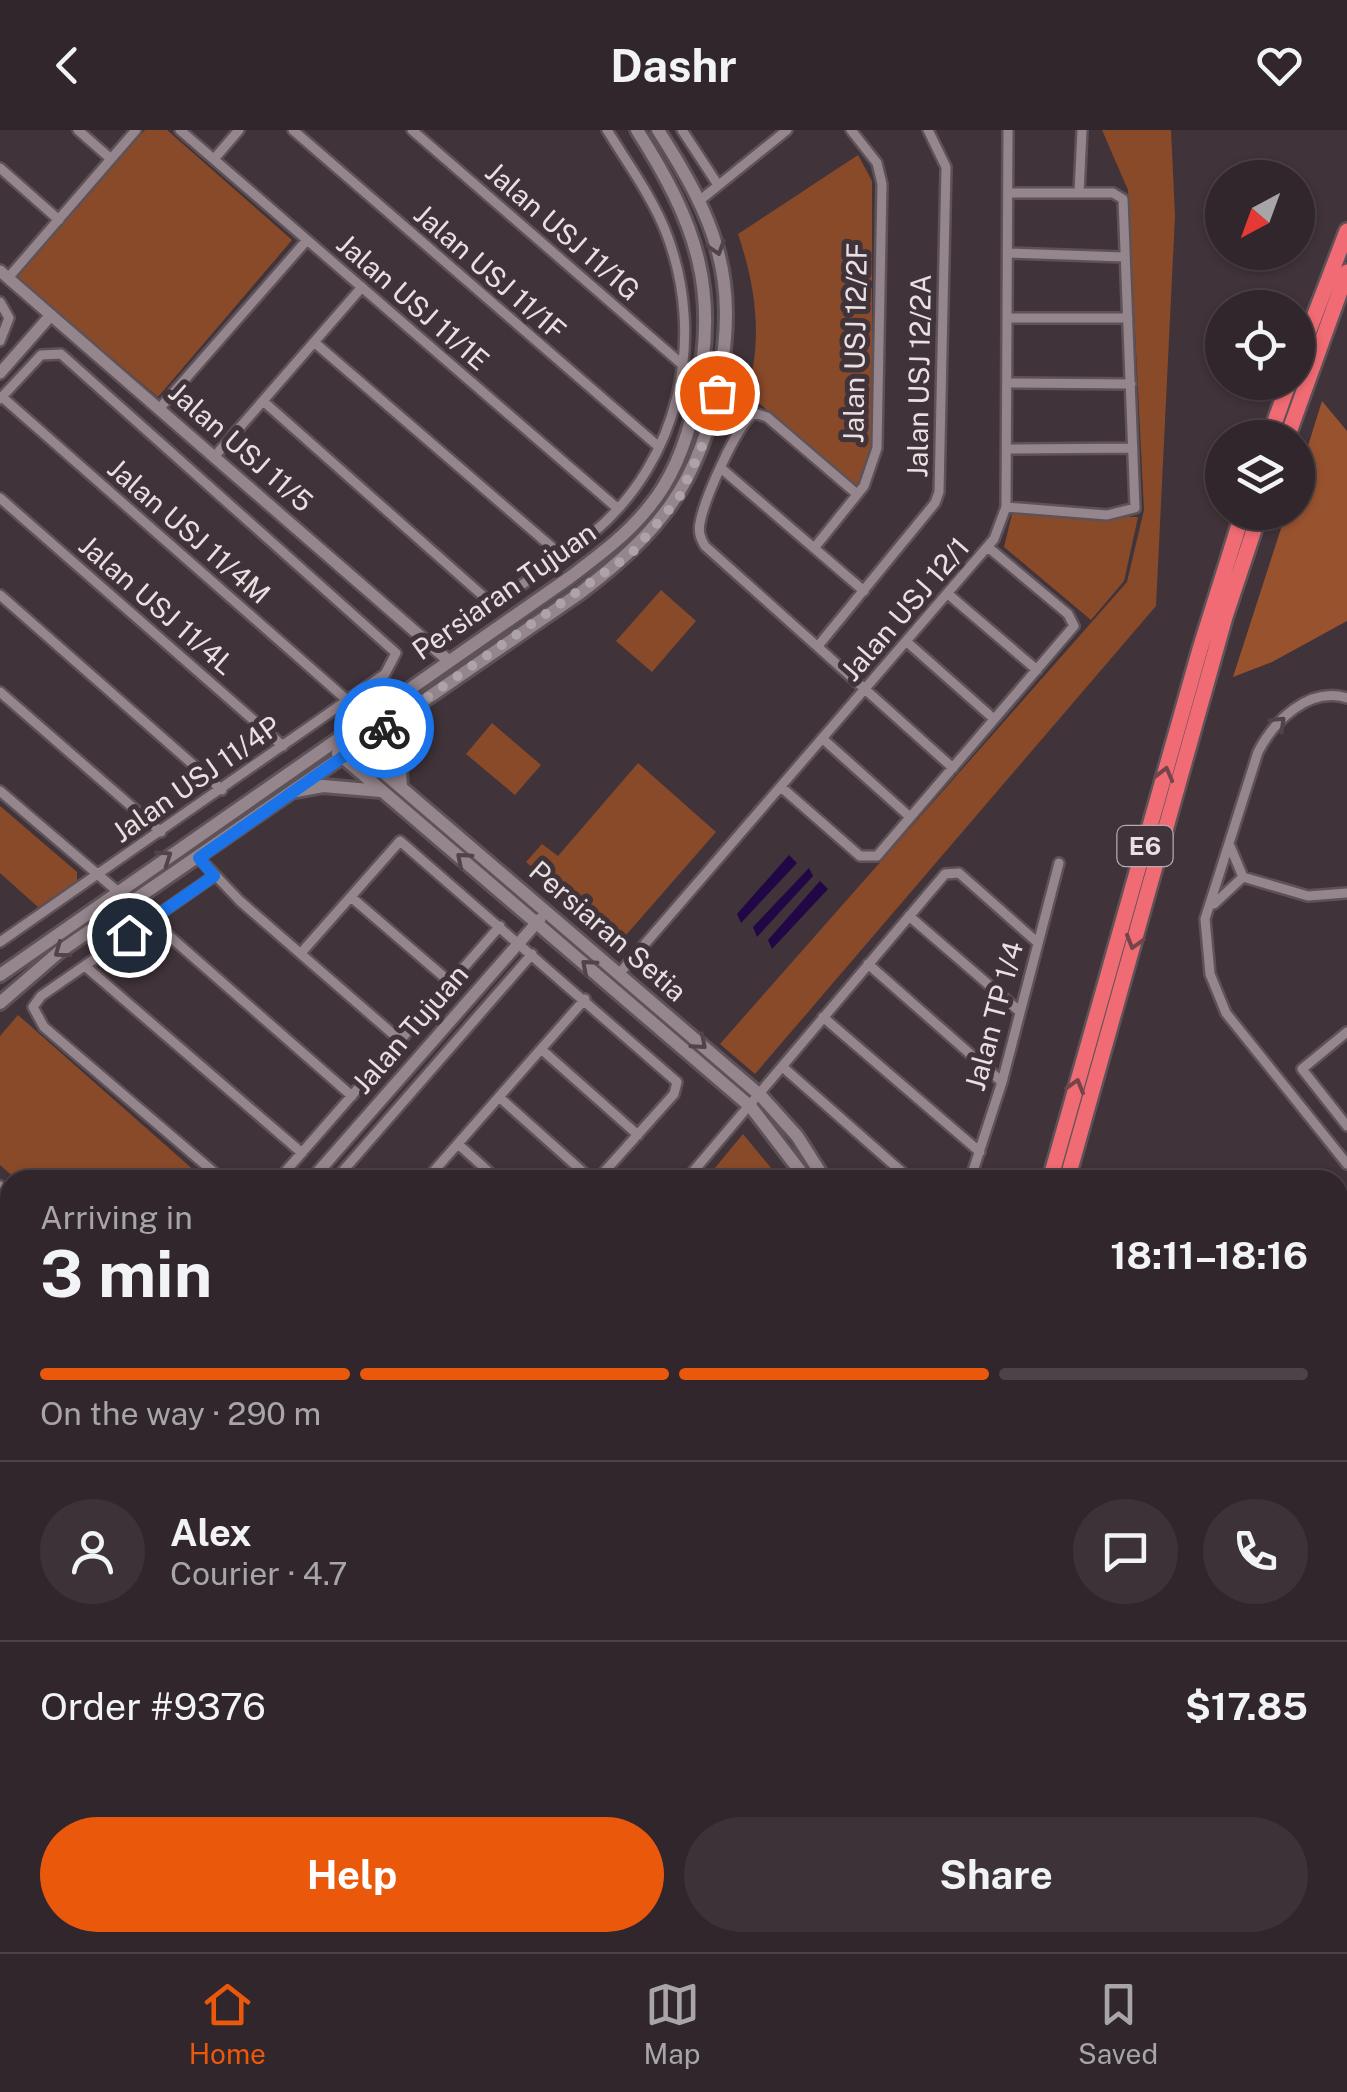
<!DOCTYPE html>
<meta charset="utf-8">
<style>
:root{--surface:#30262b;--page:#3c3237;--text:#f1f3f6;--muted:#a8a5a9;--line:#4b4347;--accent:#ea580c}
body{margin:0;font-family:"Public Sans",sans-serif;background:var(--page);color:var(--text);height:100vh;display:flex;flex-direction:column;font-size:38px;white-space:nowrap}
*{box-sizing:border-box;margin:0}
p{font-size:32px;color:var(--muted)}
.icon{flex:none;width:55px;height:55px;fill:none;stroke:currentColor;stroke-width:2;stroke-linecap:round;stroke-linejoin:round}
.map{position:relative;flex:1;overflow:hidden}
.panel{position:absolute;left:0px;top:1040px;width:1348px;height:782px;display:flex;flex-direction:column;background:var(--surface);border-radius:30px 30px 0 0;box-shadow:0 2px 8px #0004,0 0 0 2px var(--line)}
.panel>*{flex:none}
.needle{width:65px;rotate:221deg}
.buttons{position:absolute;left:1205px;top:30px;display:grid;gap:20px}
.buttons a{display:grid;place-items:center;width:110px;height:110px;border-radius:50%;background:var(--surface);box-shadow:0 2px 8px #0004,0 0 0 2px var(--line);font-size:50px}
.pin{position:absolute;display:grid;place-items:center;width:85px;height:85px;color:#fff;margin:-42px;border:5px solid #fff;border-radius:50%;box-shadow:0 2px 10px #0007}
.courier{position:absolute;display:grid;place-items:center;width:100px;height:100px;margin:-50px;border:8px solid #1a73e8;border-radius:50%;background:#fff;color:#222;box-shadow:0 2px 12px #0007}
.summary em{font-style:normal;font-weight:700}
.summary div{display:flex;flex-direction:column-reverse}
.summary{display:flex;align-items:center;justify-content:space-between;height:170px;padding:0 40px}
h1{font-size:65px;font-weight:700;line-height:75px}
.bar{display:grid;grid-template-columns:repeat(4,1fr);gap:15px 10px;align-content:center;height:120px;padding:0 40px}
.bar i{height:12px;border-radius:8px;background:var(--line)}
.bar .active{background:var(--accent)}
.bar p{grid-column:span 4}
.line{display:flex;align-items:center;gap:25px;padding:0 40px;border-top:2px solid var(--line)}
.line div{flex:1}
.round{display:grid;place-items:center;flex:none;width:105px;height:105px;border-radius:52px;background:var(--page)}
.cta{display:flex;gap:20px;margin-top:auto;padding:20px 40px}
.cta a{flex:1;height:115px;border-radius:60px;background:var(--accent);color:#fff;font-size:40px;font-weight:700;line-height:115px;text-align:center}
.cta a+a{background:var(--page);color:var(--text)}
header{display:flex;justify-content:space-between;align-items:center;height:130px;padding:0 40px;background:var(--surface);font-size:45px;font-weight:700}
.tabs{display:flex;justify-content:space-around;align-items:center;height:140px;border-top:2px solid var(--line);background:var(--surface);font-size:28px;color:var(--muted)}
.tabs a{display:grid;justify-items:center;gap:5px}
.tabs .active{color:var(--accent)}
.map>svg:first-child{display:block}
.green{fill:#894a2a}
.forest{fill:#99522e}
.water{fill:#220746}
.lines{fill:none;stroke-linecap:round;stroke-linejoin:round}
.river{stroke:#220746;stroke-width:15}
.minor-casing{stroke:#5d5257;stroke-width:14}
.tertiary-casing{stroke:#5d5257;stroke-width:16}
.secondary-casing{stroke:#5d5257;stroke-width:18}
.motorway-casing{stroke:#5d5257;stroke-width:20}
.minor{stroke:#95858c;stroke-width:9}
.tertiary{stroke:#95858c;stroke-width:11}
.secondary{stroke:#95858c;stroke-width:12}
.motorway{stroke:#f06b73;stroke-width:15}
.oneway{stroke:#51434a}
.oneway2{stroke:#75444a}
.done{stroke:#ada3a8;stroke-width:10;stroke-dasharray:0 18}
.route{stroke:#1a73e8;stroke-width:12}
.labels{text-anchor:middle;stroke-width:10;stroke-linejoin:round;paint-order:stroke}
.shield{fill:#403339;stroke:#b6acb0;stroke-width:2.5}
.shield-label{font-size:25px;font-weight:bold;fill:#e8e0e3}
.street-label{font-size:28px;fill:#e8e0e3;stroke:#403339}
</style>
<header><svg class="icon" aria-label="back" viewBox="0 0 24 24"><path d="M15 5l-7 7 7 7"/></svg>Dashr<svg class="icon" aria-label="heart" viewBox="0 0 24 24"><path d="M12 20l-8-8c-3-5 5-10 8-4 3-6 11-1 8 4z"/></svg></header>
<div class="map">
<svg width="1347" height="1822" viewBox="0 0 1347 1822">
<rect width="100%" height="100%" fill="#403339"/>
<path class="green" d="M145 0H167L292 110 158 267 15 146Z
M1102 0H1171L1175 86 1156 476 755 944 720 914 1127 452 1144 380 1128 60Z
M858 25 872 51V315L870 332 857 357 747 263C763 208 756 158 738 104Z
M1012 384 1138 387 1124 451 1091 490 1004 417Z
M661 460 696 491 652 542 616 511Z
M492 593 541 635 515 665 466 624Z
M638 633 716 702 620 812 526 732 542 714 558 726Z
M0 676 77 742V751L38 777 0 743Z
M18 885 205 1050H17L0 1035V906Z
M743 1004 781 1050H705Z"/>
<path class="forest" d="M1322 271 1347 301V491L1272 532 1233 547 1286 383 1298 382V348Z"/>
<path class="water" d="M789 725 797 733 741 793 737 784Z
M809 738 813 746 757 807 753 797Z
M820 751 828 759 772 819 768 810Z"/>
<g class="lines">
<path class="river" d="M1338 1544H1347"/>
<defs>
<path id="minor" d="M78 0 111 29
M180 0 617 378
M293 0 659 317
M412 0 684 236
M682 0 718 55
M214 29 239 0
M0 38 59 90
M1079 63 1082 0
M699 71 787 0
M1008 123 1124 127
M8 148 136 0
M0 172 9 188 0 211
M1008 188H1128
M314 212 561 425
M1007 253 1131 254
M2 267 347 570
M0 269 41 225 61 224 396 523 385 544 0 812
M263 271 491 473
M159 279 307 110
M1007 319 1133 318
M214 327 362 157
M722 339 864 461
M857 364 767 287 754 283C736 296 704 370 700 393 698 403 701 409 705 416L953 638
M0 368 283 616
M1006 377 1107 385 1135 378 1123 69 1113 63H1009
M815 417 864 356 877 318 882 54 877 33 851 0
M948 464 1037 540
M0 465 222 660
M907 512 994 589
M430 515C484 478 543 444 593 403 680 330 706 209 667 105 653 68 628 34 607 0
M818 516 935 373 939 362 946 37 928 0
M0 562 161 702
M1347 568C1309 556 1274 591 1258 622L1205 789 1210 844 1226 883 1347 1034
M823 609 910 687
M781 657 860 726H877L1074 496 1068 484 989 418
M0 661 116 760
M1230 716 1243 747
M199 728 240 771 401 911
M214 746 41 866 33 877 44 897 223 1050
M351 767 451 853
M1214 774 1243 747 1308 766 1347 763
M909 786 1018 880
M151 790 352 966
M301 823 400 711 677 952 674 964 597 1050
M868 834 1002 952
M85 836 302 1023
M619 844 994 409 1006 377 1008 0
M823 887 980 1022
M1347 902 1302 939 1347 996
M541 919 638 1005
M785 939 911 1050
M499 967 592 1050
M458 1014 498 1050
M278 1050 500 796
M335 1050 532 824
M426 1050 585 869
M686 1050 945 744 959 743 1038 813
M970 1050 1002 952 1059 733
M0 1056 10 1065
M0 1162 10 1171
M0 1258 10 1267
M0 1366 10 1355
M0 1437 10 1425
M0 1539 10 1527
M0 1609 10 1618
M1338 1670 1347 1671
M0 1692 10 1701
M424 1812 431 1822
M633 1812 640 1822
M734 1812 742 1822
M58 1822 66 1812
M321 1822 333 1812
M523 1822 534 1812
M810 1822 820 1812
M1134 1822V1812"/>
<path id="tertiary" d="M0 141 449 531
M0 243 51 185
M311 1050 540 789
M1338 1137 1347 1129
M1338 1154 1347 1147
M0 1406 10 1394
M1338 1408H1347
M1338 1423H1347"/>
<path id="secondary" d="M341 606 761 966 797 1006 825 1050
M338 623 751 977 807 1050
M401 657 398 609 411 584
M296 661 323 656 381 661
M0 845 569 448C598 426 626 406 649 377 674 347 687 311 695 273 721 162 697 94 637 0
M0 873 59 822 580 463C659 403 700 353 719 252 739 146 715 89 658 0
M233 1822 244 1812
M261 1822 273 1812"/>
<path id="motorway" d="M1298 229 1347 101
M1269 308 1289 252
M1287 308 1347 142
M1050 1050 1200 519 1243 382
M1067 1050 1225 487 1260 382
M930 1812V1822
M961 1812 962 1822
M948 1822V1812"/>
</defs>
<use href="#minor" class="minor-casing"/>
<use href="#tertiary" class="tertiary-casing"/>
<use href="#secondary" class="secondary-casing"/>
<use href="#motorway" class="motorway-casing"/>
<use href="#minor" class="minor"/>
<use href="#tertiary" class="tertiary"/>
<use href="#secondary" class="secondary"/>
<use href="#motorway" class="motorway"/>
</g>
<defs><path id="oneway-chevron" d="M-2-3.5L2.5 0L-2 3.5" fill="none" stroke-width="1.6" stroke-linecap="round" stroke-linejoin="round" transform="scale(2.5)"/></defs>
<g class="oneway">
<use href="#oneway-chevron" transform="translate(717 118) rotate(73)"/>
<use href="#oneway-chevron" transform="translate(1279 593) rotate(-44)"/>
<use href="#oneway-chevron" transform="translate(165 727) rotate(-34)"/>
<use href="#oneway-chevron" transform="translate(463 729) rotate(-139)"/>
<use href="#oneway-chevron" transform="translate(61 821) rotate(144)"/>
<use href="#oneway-chevron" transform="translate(588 836) rotate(-139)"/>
<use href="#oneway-chevron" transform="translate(700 913) rotate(41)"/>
</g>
<g class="oneway2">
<use href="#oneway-chevron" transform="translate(1165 644) rotate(-75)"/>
<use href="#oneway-chevron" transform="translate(1134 812) rotate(106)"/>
<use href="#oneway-chevron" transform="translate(1076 956) rotate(-74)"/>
</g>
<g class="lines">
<path class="done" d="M384 598 631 424 679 368 702 316 717 263"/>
<path class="route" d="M129 805 214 746 199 728 384 598"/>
</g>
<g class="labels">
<rect class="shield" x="1117.5" y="696" width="55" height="40" rx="8"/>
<g class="shield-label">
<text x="1145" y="725">E6</text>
</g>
<g class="street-label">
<text transform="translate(563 101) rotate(41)" y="10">Jalan USJ 11/1G</text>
<text transform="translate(490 142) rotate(41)" y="10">Jalan USJ 11/1F</text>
<text transform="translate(413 172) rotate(41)" y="10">Jalan USJ 11/1E</text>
<text transform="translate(855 213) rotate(-89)" y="10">Jalan USJ 12/2F</text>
<text transform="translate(919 246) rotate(-89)" y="10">Jalan USJ 12/2A</text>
<text transform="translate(241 317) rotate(41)" y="10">Jalan USJ 11/5</text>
<text transform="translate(189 401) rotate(41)" y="10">Jalan USJ 11/4M</text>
<text transform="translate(504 461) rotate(-35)" y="10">Persiaran Tujuan</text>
<text transform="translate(157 475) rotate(41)" y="10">Jalan USJ 11/4L</text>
<text transform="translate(905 479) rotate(-49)" y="10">Jalan USJ 12/1</text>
<text transform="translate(196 649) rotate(-35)" y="10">Jalan USJ 11/4P</text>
<text transform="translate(608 801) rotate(41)" y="10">Persiaran Setia</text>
<text transform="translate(994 886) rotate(-75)" y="10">Jalan TP 1/4</text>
<text transform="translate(410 899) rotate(-49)" y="10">Jalan Tujuan</text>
</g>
</g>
</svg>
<div class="buttons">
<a><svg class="needle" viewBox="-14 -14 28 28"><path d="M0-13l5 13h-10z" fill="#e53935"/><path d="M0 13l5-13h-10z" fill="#a8a5a9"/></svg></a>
<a><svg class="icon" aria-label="locate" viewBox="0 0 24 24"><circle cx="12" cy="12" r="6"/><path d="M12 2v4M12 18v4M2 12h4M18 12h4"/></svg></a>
<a><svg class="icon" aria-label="layers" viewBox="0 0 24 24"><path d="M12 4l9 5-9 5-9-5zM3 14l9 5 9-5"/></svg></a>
</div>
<div class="pin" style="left:717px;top:263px;background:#ea580c"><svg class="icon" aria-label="bag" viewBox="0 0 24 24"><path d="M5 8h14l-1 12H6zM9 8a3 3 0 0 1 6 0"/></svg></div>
<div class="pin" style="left:129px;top:805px;background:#1f2937"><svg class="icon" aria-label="home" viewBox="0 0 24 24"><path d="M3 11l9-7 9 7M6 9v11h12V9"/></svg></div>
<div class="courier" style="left:384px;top:598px"><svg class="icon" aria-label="bike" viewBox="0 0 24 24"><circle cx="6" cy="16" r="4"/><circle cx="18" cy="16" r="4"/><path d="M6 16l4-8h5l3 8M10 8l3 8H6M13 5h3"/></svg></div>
<section class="panel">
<div class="summary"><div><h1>3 min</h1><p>Arriving in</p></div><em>18:11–18:16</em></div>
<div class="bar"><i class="active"></i><i class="active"></i><i class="active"></i><i></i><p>On the way · 290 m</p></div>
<div class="line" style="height:180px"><a class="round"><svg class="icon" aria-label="person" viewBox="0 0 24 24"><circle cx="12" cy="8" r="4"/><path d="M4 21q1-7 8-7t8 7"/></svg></a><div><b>Alex</b><p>Courier · 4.7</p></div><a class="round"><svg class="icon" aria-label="chat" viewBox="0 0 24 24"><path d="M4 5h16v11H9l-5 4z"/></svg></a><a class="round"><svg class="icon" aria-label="phone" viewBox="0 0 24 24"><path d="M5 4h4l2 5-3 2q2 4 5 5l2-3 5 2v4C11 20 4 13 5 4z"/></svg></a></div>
<div class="line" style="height:130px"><div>Order #9376</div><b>$17.85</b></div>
<div class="cta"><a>Help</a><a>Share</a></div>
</section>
</div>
<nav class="tabs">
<a class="active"><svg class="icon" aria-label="home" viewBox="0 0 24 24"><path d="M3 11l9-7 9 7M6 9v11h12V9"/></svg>Home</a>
<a><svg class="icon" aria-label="map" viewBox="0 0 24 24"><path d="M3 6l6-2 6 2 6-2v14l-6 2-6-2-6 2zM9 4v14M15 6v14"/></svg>Map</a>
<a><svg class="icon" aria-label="saved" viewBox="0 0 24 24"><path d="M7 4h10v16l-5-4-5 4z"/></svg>Saved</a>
</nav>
